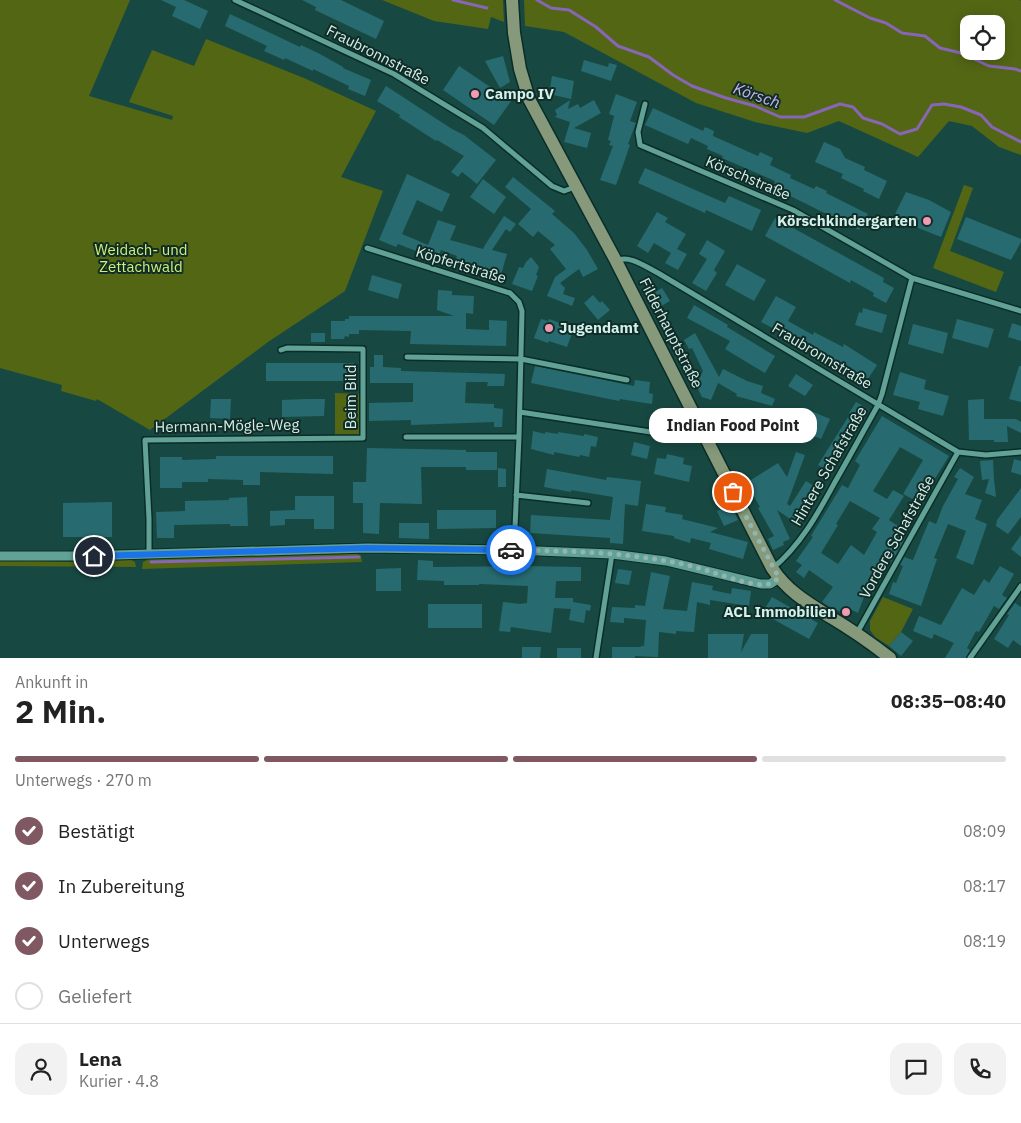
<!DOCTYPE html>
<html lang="de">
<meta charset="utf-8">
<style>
:root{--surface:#fff;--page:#f2f2f2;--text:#222;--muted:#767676;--line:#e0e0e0;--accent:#7f5862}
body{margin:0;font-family:"IBM Plex Sans",sans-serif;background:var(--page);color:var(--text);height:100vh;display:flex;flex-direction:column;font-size:19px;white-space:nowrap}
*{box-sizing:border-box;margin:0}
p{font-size:16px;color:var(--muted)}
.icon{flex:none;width:28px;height:28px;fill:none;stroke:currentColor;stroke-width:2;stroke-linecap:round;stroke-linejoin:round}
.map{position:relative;height:658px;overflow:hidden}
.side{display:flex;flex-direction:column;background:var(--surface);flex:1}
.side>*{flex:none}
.tools{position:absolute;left:960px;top:15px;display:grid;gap:10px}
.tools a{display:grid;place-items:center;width:45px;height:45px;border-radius:10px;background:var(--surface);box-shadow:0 2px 12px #0003;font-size:25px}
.pin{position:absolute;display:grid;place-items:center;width:42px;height:42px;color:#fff;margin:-21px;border:2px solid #fff;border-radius:50%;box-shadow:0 1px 5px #0007}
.courier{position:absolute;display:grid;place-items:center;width:50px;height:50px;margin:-25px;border:4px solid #1a73e8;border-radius:50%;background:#fff;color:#222;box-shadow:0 1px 6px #0007}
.bubble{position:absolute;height:35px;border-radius:15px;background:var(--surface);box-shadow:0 2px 12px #0003;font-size:16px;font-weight:700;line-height:35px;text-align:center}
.overview em{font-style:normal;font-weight:700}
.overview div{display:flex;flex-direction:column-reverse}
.overview{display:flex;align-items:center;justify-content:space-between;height:85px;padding:0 15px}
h1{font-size:32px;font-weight:700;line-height:38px}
.bar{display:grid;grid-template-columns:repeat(4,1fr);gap:8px 5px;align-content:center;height:60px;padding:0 15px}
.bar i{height:6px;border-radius:4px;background:var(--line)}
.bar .active{background:var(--accent)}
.bar p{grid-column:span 4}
.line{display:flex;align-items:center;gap:12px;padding:0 15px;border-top:1px solid var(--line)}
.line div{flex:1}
.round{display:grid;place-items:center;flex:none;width:52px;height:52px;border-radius:15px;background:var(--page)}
ol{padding:0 15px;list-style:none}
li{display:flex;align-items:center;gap:15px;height:55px}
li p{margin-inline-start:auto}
li .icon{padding:5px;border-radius:50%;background:var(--accent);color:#fff;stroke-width:4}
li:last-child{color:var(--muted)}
li i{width:28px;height:28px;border:2px solid var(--line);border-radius:50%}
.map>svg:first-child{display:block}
.green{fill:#536614;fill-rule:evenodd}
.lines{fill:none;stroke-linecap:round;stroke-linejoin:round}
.stream{stroke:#8866b6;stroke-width:3}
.building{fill:#276b70;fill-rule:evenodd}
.minor-casing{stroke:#0a2d28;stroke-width:8}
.tertiary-casing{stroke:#0a2d28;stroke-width:11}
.secondary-casing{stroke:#0a2d28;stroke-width:15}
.minor{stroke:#62a196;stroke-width:5}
.tertiary{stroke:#62a196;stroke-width:9}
.secondary{stroke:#869a7b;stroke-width:12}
.done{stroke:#91b6b0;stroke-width:5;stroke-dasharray:0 9}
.route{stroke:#1a73e8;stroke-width:6}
.poi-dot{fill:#f19ab1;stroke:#112c27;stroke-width:2}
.labels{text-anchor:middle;stroke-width:4;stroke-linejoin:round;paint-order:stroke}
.street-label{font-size:15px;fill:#d2f1eb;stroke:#112c27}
.poi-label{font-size:15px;font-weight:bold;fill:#d2f1eb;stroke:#112c27;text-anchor:start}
.park-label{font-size:15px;fill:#cef076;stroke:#112c27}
.water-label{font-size:16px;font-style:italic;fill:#ccb2f2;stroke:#112c27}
</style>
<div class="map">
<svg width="1021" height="658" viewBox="0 0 1021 658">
<rect width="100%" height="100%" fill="#174942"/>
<path class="green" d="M0 0H130L89 96 172 120 173 116 129 102 152 50 194 66 206 39 304 78 376 111 341 177 383 191 345 291 268 342 150 430 97 399 96 401 61 391 62 385 0 368Z
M382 0H503L504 22 491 17 488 29 434 21Z
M524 0H1020L1021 1V155L999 147 972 126 949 121 918 157 839 121 807 133 755 122 696 103 564 32 525 26ZM969 24H996V51H969Z
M964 185 973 188 950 251 1004 272 996 292 933 268Z
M335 393 363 394V438H335Z
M357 554 361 556 362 562 142 569 143 562 149 559 211 556Z
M0 560 74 562 131 560 135 562 136 567 0 566Z
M883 597 913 609 901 632 889 646 875 637 870 630V621Z"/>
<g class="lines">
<path class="stream" d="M453 0 487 8
M537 0 551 8 569 10 596 27 618 46 649 57 673 75 692 86 726 98 755 106 780 117H804L840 104 853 107 863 118 882 124 900 134 917 129 932 105 944 104 961 107 981 115 992 127 1021 142
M835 0 870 18 886 23 902 33 925 36 940 48 961 53 989 66 1015 69 1021 71
M151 562 359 557"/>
</g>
<path class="building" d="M161 0H184L208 11 200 29 172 16 176 7Z
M302 0H341L384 21 376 39 315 10 316 7Z
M230 14 300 47 301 45 320 54 343 67V68L371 80 365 96 348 89 349 86 313 69V71L285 58 284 60 264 51 267 46 225 26Z
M503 56 510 82 500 88 485 61Z
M584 60 608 67 609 63 617 65 611 81 581 71Z
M459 66 511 101 494 125 443 90Z
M552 76 574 81 571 99 549 94Z
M386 86 452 129 464 135 496 160 477 184 462 172 458 177 451 172 464 156 437 140 436 141 399 117 400 115 377 101Z
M616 94 637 102 630 121 636 123 628 144 630 145 616 185 600 180 613 146 609 145 611 141 608 140 614 116 609 114Z
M570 100 568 109 578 104 580 108 594 100 601 113 574 128 591 133 587 148 564 142 570 122 555 117 557 115 555 110Z
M653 108 703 131 705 127 714 131 713 136 758 156 760 152 773 158 770 165 791 175 790 178 814 189 816 186 827 191 826 193 868 214 859 230 774 188 775 181 722 158 723 156 707 149 708 146 691 138 688 144 645 125Z
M824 142 840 149 845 158 865 167 864 170 887 181 879 199 863 191 864 189 841 178 843 174 815 162Z
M645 168 725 203 729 196 761 210 752 231 706 210 705 213 638 183Z
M407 174 450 194 442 212 417 200 402 234 428 245 438 220 456 226 450 240 483 249 485 245 504 216 516 224 510 232 506 229 492 250 507 254 500 278 477 271 478 269 455 262 457 256 441 250 436 263 427 259 429 256 398 244 396 247 379 240Z
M513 177 555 211 552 214 574 233 587 250 598 269 583 277 579 269 560 283 565 288 563 294 575 298 572 306 547 296 555 277 566 269 550 249 555 245 538 231 533 237 518 224 531 209 505 187Z
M483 179 506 197 494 214 470 197Z
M906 192 929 200 951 212 941 237 918 228 895 214Z
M657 212 668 218 665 222 686 234 677 249 687 254 678 270 665 263 671 253 654 243 648 253 637 246Z
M966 217 1021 239V242L1011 260 957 239Z
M775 218 884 278 883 282 894 288 886 303 873 296 874 293 851 280 850 283 765 236Z
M707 240 725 251 714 270 717 273 706 291 692 283 707 259 699 254Z
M531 257 539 267 536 275 538 276 532 291 512 284 519 267 523 268 526 262Z
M737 264 766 280 754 301 725 285Z
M372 275 402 284 398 299 368 290Z
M662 288 670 301 656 309 648 296Z
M438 290 452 291V295L474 296 473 314 466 313V329L489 330V320L507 321 506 346 410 344 411 331 359 330V334H349V337L345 336 344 339H331V321H345V319H349V316H454L437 310Z
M593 295 600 303 602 301 610 310 598 320 584 303Z
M776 296 796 307 788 321 813 335 814 332 843 347 844 344 877 365 866 382 834 362 835 361 761 322Z
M694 305 728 325 727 327 775 356 765 373 725 349 730 341 687 318Z
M863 308 887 315 882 333 855 325 859 312 862 313Z
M541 319 548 321 549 319 574 328 567 347 549 341 548 343 534 338Z
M957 319 994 329 988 348 952 338Z
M1012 323 1021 326V341L1008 337Z
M913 324 948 333 943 354 908 344Z
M311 333H325V342H311Z
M695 333 719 377 723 369 747 381 763 386 761 393 775 399 772 406 736 396 737 394 718 383 711 400 702 397 696 385 703 371 692 348 689 349 684 340Z
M374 355H383V367L401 368V371L505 374 504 386H487L488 382H466L465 403 494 404V408L503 409 502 427H494V422L411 425V420L369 421V403L413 402V383H370V367H374Z
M266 363H354V381H266Z
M535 366 634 386 635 380 650 382 649 393 653 394 652 404 620 399 619 401 531 383Z
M1019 366H1021V402L1009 399Z
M900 372 926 380 924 389 949 396 943 416 918 409 920 402 893 395Z
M796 374 813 385 805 396 788 386Z
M211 399H231L230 419 210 418Z
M308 399H325L324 416 282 417V400Z
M984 399V419H1016L1021 422V433L1007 426 1008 442H994V440H969L968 400Z
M856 402 868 409 829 472 818 465 850 414 849 413Z
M804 408 830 419 821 439 795 428Z
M882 416 949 456 920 503 903 494 923 460 900 447 873 491 887 499 893 490 904 496 889 520 898 526 894 532 905 539 892 561 887 558 868 592H866L858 613 852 610 849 615 831 608 822 602 833 587 809 570 804 578 796 572 802 565 796 561 813 537 811 536 842 485 848 488 860 465 855 461ZM850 501 880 518 872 529 877 532 864 555 851 545 838 564 821 553 838 525 836 524Z
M533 431 545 434V432L558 434V432L584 436V434L598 437 596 447 591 446 589 457 580 455 579 457 554 452V455L531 449Z
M634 442 650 446 647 459 631 455Z
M367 448 466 450V452H497V470H466V467H421L422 504 380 503 379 534 363 533V503H353V482H366Z
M796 452 805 455 787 504 790 506 806 481 820 490 799 525 777 510 790 539 783 542 784 545 773 550 768 539 774 536 758 508 760 507 746 483 778 463 787 477Z
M667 454 684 458 683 464 692 466 689 482 654 474 657 458 666 459Z
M216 456H333V474L260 472V485H243V480L208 479V482H182V488H160V457H182V460L216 459Z
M1014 459 1021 461V475L1011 472Z
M993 460 994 479 996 497 985 493 989 479 982 480 980 461Z
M498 468 506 469V487H498Z
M960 468 974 477 965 494 982 500 975 519 987 524 973 565 956 558 966 531 948 524 934 558 937 559 921 606 889 594 893 582 896 583 903 566 900 565 904 557 913 560 929 521 936 524 943 506 958 479 954 477Z
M547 469 606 480 607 477 641 481 638 506 625 504 623 544 610 543V538L530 533 531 515 610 520 613 497 571 490V492L544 487Z
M1021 488V517L1008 534 996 526 997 520Z
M295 496H334V529H314V519H285V525L270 526V511L295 510Z
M247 497 248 526H230V524L174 525V538H157L156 512 185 511V501L229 500V498Z
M112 502V537H63V503Z
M646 504 666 507 665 512 683 515 682 519 718 528 710 532 748 542 743 559 709 549 711 543 691 538 690 543 674 538V536L642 531Z
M727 506 729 513 734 511 738 520 724 526 717 511Z
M437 510H496V528L437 529Z
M399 523H429V539L399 538Z
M1021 535V557L1011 549Z
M418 560 433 561V567L521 566 581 567V581H556L555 598H573V602L591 605 590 611 586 610 584 623 569 620 571 609 554 608 551 633 511 627 510 632 499 631 503 602 520 604 527 603 528 586 479 584V585H444V581L417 580Z
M1000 566 1014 574 1002 595 1007 598 999 609 994 606 979 632 976 631 967 648 970 650 966 658H945L954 643 934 634 932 639 913 631 919 616 941 625 962 588 974 595 984 579 989 583Z
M401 568V591H376V569Z
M618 569 632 571 629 585 615 583Z
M651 572 670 576 663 609 687 611 692 582 713 586 712 590 731 594 732 588 751 591 749 606 710 600V605L697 602 694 632 676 631V634L659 632 658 657 635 656V658H612V647H641V646H644L646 620 624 618V623L610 622 612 607 635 608V605L645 606Z
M772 597 818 623 809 639 762 613Z
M1015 603 1021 607V646L1013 640 1008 648 994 639 1009 615 1007 614Z
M428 604H482V628H428Z
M901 632 913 641 901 656 889 646Z
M708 634H744L741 652 751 634H768V658H708Z
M522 647H541L540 658H522Z
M557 648H581V658H557Z"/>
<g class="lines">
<defs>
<path id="minor" d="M235 0 394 74 483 128 552 186 564 191 575 187
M645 104 638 132 640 145 793 210 912 278 1021 311
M367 248 510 293 519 302 522 311 519 437 514 550
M616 261C629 254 646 267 658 273L958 452 986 455 1021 452
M407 357 521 359 627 380
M520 412 664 434
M406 437H519
M516 495 588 503
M149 554V519L145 440 363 438V349L287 348 281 350
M773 568C801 545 818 513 835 482 850 456 864 430 878 405L882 394 912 278
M857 633 958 452
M596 658 612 554
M970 658 1021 586"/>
<path id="tertiary" d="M0 556H79L367 548 514 550 612 554 666 561 761 584H770L779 578"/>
<path id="secondary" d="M512 0 514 33 520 69 529 99 616 261 772 568C788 592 808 603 832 618 852 630 871 643 890 658"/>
</defs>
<use href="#minor" class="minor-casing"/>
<use href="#tertiary" class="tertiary-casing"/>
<use href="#secondary" class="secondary-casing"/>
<use href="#minor" class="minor"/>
<use href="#tertiary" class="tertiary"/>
<use href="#secondary" class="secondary"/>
</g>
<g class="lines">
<path class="done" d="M511 550C571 551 632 552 691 566 710 570 751 588 769 584 772 583 776 580 779 578L733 492"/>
<path class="route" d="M94 556 367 548 511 550"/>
</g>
<g class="poi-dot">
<circle cx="475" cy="94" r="5"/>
<circle cx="927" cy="221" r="5"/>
<circle cx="549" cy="328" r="5"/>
<circle cx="846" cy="612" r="5"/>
</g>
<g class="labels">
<g class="street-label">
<text transform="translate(378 55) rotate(27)" y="5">Fraubronnstraße</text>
<text transform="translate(748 178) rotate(23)" y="5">Körschstraße</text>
<text transform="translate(461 265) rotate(17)" y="5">Köpfertstraße</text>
<text transform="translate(671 333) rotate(63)" y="5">Filderhauptstraße</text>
<text transform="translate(822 356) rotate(31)" y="5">Fraubronnstraße</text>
<text transform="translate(351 397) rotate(-90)" y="5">Beim Bild</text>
<text transform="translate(227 426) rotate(-1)" y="5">Hermann-Mögle-Weg</text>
<text transform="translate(829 466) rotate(-60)" y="5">Hintere Schafstraße</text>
<text transform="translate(897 537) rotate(-61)" y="5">Vordere Schafstraße</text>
</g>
<g class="poi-label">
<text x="485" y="99">Campo IV</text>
<text x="917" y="226" text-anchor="end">Körschkindergarten</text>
<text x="559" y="333">Jugendamt</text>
<text x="836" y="617" text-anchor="end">ACL Immobilien</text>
</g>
<g class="park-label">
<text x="141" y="255">Weidach- und<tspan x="141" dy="17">Zettachwald</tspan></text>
</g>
<g class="water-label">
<text transform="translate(757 95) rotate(19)" y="6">Körsch</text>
</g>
</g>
</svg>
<div class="tools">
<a><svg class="icon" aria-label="locate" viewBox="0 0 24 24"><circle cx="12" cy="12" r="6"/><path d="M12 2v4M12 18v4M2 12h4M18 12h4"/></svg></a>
</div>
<div class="pin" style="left:733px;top:492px;background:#ea580c"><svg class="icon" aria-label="bag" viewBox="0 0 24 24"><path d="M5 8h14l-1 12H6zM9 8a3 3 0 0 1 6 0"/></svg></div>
<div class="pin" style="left:94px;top:556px;background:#1f2937"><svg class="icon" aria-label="home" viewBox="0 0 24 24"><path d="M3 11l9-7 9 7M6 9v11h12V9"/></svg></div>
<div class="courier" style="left:511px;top:550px"><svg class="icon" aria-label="car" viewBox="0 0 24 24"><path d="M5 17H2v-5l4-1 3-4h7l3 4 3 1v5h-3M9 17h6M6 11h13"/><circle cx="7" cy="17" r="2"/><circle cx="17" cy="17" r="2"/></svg></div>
<div class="bubble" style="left:649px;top:408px;width:168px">Indian Food Point</div>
</div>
<section class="side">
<div class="overview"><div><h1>2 Min.</h1><p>Ankunft in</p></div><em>08:35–08:40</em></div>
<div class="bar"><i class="active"></i><i class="active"></i><i class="active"></i><i></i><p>Unterwegs · 270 m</p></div>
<ol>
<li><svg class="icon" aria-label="check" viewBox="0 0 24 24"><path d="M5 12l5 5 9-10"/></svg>Bestätigt<p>08:09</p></li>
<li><svg class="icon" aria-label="check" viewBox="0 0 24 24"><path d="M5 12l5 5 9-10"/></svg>In Zubereitung<p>08:17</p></li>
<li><svg class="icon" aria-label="check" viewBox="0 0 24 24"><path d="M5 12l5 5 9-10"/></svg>Unterwegs<p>08:19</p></li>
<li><i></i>Geliefert</li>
</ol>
<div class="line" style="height:90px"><a class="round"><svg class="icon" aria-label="person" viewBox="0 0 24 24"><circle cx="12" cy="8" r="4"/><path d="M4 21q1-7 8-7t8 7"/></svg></a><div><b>Lena</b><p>Kurier · 4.8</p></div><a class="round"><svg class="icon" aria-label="chat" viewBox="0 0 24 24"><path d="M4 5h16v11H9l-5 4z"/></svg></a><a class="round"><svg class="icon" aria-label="phone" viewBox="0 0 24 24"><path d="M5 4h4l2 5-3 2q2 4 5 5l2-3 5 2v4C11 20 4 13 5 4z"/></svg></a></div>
</section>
